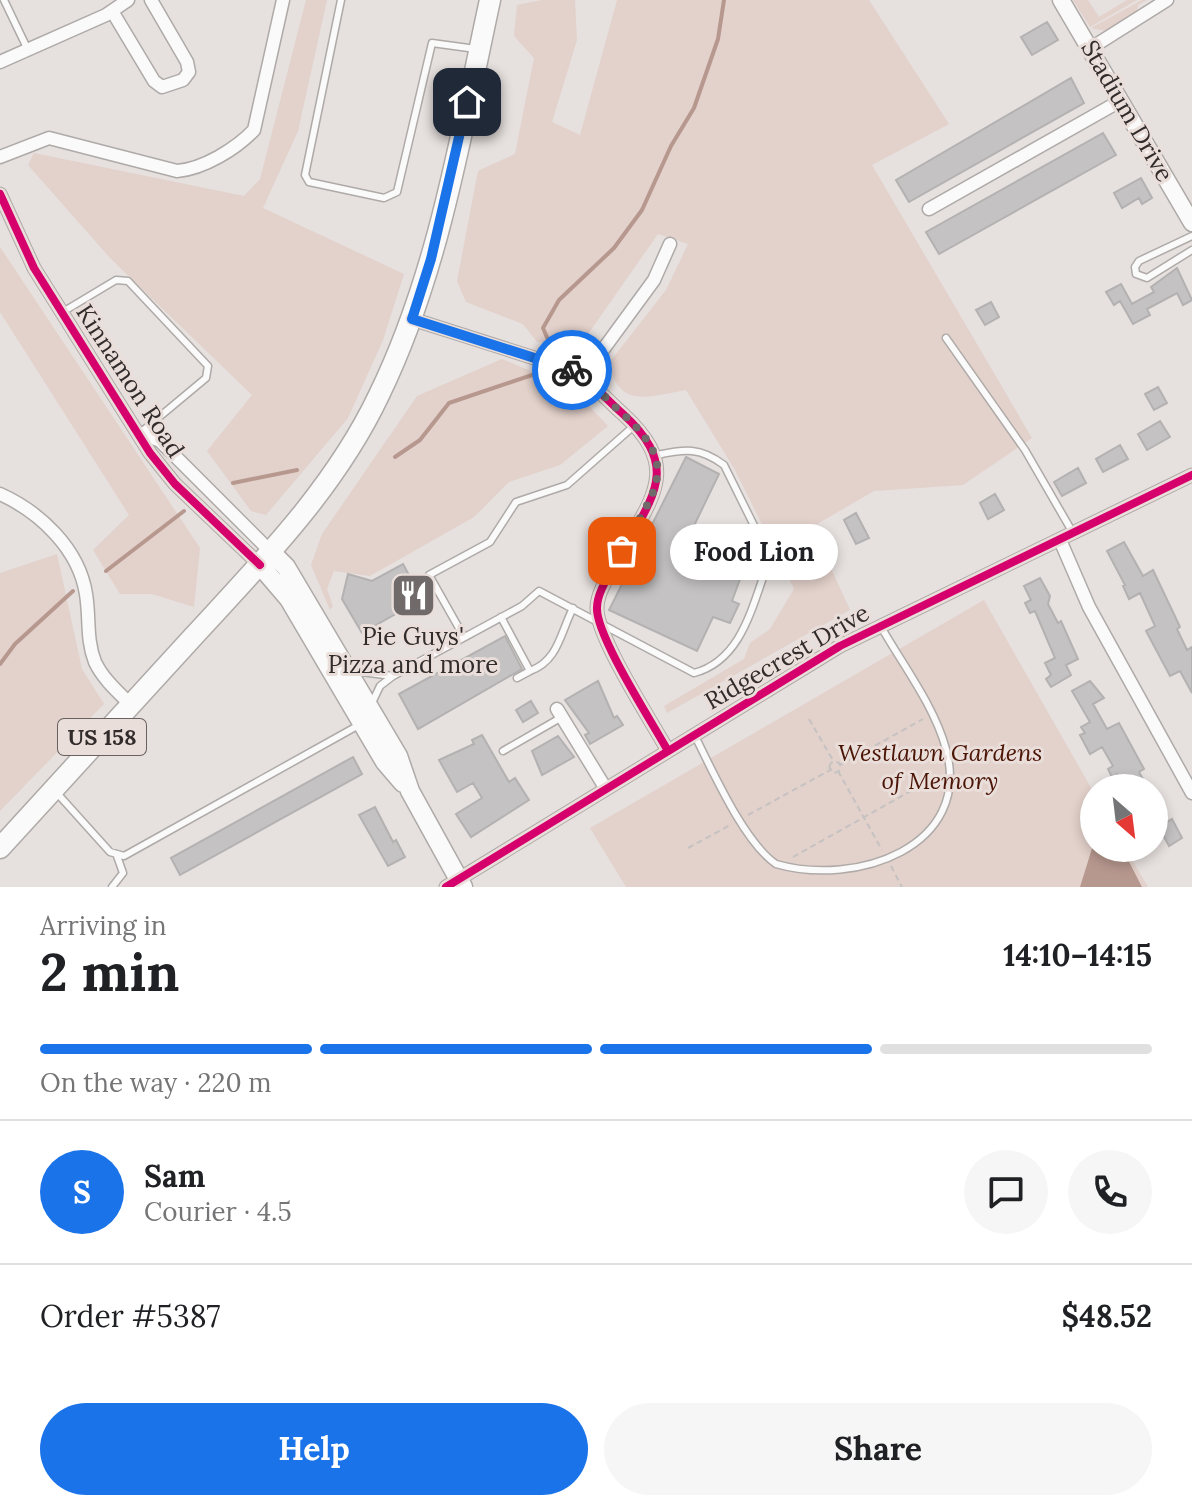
<!DOCTYPE html>
<meta charset="utf-8">
<style>
:root{--surface:#fff;--page:#f6f6f6;--text:#202124;--muted:#757577;--line:#e0e0e0;--accent:#1a73e8}
body{margin:0;font-family:Lora,serif;background:var(--page);color:var(--text);height:100vh;display:flex;flex-direction:column;font-size:30px;white-space:nowrap}
*{box-sizing:border-box;margin:0}
p{font-size:26px;color:var(--muted)}
.icon{flex:none;width:44px;height:44px;fill:none;stroke:currentColor;stroke-width:2;stroke-linecap:round;stroke-linejoin:round}
.map{position:relative;height:887px;overflow:hidden}
.sheet{display:flex;flex-direction:column;background:var(--surface);flex:1}
.sheet>*{flex:none}
.needle{width:52px;rotate:152deg}
.controls{position:absolute;left:1080px;top:774px;display:grid;gap:16px}
.controls a{display:grid;place-items:center;width:88px;height:88px;border-radius:50%;background:var(--surface);box-shadow:0 4px 12px #0003;font-size:40px}
.pin{position:absolute;display:grid;place-items:center;width:68px;height:68px;color:#fff;margin:-34px;border-radius:16px;box-shadow:0 4px 12px #0006}
.courier{position:absolute;display:grid;place-items:center;width:80px;height:80px;margin:-40px;border:6px solid #1a73e8;border-radius:50%;background:#fff;color:#222;box-shadow:0 2px 10px #0007}
.bubble{position:absolute;height:56px;border-radius:28px;background:var(--surface);box-shadow:0 4px 12px #0003;font-size:26px;font-weight:700;line-height:56px;text-align:center}
.overview em{font-style:normal;font-weight:700}
.overview div{display:flex;flex-direction:column-reverse}
.overview{display:flex;align-items:center;justify-content:space-between;height:136px;padding:0 40px}
h1{font-size:52px;font-weight:700;line-height:60px}
.bar{display:grid;grid-template-columns:repeat(4,1fr);gap:12px 8px;align-content:center;height:96px;padding:0 40px}
.bar i{height:10px;border-radius:6px;background:var(--line)}
.bar .current{background:var(--accent)}
.bar p{grid-column:span 4}
.line{display:flex;align-items:center;gap:20px;padding:0 40px;border-top:2px solid var(--line)}
.line div{flex:1}
.round{display:grid;place-items:center;flex:none;width:84px;height:84px;border-radius:42px;background:var(--page)}
.cta{display:flex;gap:16px;margin-top:auto;padding:16px 40px}
.cta a{flex:1;height:92px;border-radius:48px;background:var(--accent);color:#fff;font-size:32px;font-weight:700;line-height:92px;text-align:center}
.cta a+a{background:var(--page);color:var(--text)}
.map>svg:first-child{display:block}
.green{fill:#e3d1cb}
.water{fill:#b7988f}
.lines{fill:none;stroke-linecap:round;stroke-linejoin:round}
.stream{stroke:#b7988f;stroke-width:4}
.building{fill:#c4c2c2;stroke:#b3b1b1;stroke-width:2}
.service-casing{stroke:#aeaaa8;stroke-width:9}
.minor-casing{stroke:#aeaaa8;stroke-width:15}
.tertiary-casing{stroke:#aeaaa8;stroke-width:19}
.secondary-casing{stroke:#aeaaa8;stroke-width:21}
.primary-casing{stroke:#aeaaa8;stroke-width:23}
.path{stroke:#c5c2c1;stroke-width:2;stroke-dasharray:6 4;stroke-linecap:butt}
.service{stroke:#fbfafa;stroke-width:6}
.minor{stroke:#fbfafa;stroke-width:12}
.tertiary{stroke:#fbfafa;stroke-width:16}
.secondary{stroke:#fbfafa;stroke-width:18}
.primary{stroke:#fbfafa;stroke-width:20}
.cycleway-casing{stroke:#eadeda;stroke-width:13}
.cycleway{stroke:#d6006c;stroke-width:8}
.done{stroke:#706b6a;stroke-width:8;stroke-dasharray:0 14.4}
.route{stroke:#1a73e8;stroke-width:10}
.labels{text-anchor:middle;stroke-width:6;stroke-linejoin:round;paint-order:stroke}
.shield{fill:#eadeda;stroke:#686160;stroke-width:2}
.shield-label{font-size:22px;font-weight:bold;fill:#312c2b}
.street-label{font-size:24px;fill:#312c2b;stroke:#eadeda}
.poi-label{font-size:24px;fill:#312c2b;stroke:#eadeda}
.park-label{font-size:24px;font-style:italic;fill:#4b1506;stroke:#eadeda}
</style>
<div class="map">
<svg width="1192" height="887" viewBox="0 0 1192 887">
<rect width="100%" height="100%" fill="#e6e0de"/>
<path class="green" d="M306 0H327L298 131 263 208 404 274 383 340 348 418 266 515 251 511 207 451 252 395 111 259 28 165 34 153 244 196 260 179Z
M542 0H575L577 40 552 122 580 135 617 0H869L949 124 872 165 1032 438 963 485 874 491 812 527 850 610 667 713 664 706 744 659 750 643 770 629 794 589 735 470 686 390C650 396 619 410 609 363L666 290 688 244 658 234 579 347 537 342 523 324 466 302 457 281 478 171 515 154 534 58 514 36 517 5Z
M1073 0H1088L1099 17 1127 0H1137L1090 27Z
M1142 0H1147L1138 5 1137 12 1106 31 1091 28Z
M0 247 200 548 194 607 152 594H120L93 550 129 515 0 312Z
M502 359 572 388 608 426 560 465 509 482 474 517 370 576 334 571 327 589 333 606 330 610 311 565 322 534 417 396Z
M57 554 82 669 104 704 0 811V573Z
M984 600 1094 793V848H1125L1148 887H626L590 828Z"/>
<path class="water" d="M1094 842V848H1122L1142 887H1080Z"/>
<g class="lines">
<path class="stream" d="M549 342 543 328 559 300 614 248 642 210 671 146 694 108 718 39 724 0
M395 457 420 440 449 403 541 372
M233 483 297 470
M106 571 184 511
M0 664 15 644 73 591"/>
</g>
<path class="building" d="M1047 22 1058 40 1032 55 1021 37Z
M1071 78 1084 103 909 202 896 180Z
M1103 133 1116 155 939 254 926 232Z
M1141 178 1152 198 1142 204 1139 198 1122 208 1114 193Z
M1177 268 1192 300 1183 305 1177 293 1147 309 1150 315 1133 324 1120 301 1114 305 1106 292 1121 284 1132 304 1154 292 1151 287Z
M991 302 999 317 985 325 976 310Z
M1158 387 1167 403 1154 410 1145 394Z
M1160 421 1170 437 1147 450 1138 434Z
M1120 445 1128 459 1103 472 1096 459Z
M686 457 719 474 690 534 746 563 732 601 739 604 730 623 713 617 697 651 609 610Z
M1078 468 1086 483 1062 496 1054 482Z
M995 494 1004 510 988 519 980 503Z
M856 513 869 538 856 544 844 520Z
M1124 542 1143 576 1153 570 1180 627 1177 629 1187 650 1192 647V693L1180 671 1170 676 1146 631 1155 626 1140 593 1129 599 1123 586 1125 585 1107 551Z
M403 564 422 599 362 633 342 599 348 574 372 581Z
M1040 578 1050 596 1048 604 1058 623 1061 621 1078 659 1066 665 1071 675 1051 687 1046 679 1051 675 1045 663 1055 658 1035 611 1030 613 1025 603 1031 600 1024 586Z
M505 636 522 669 418 729 399 694Z
M598 681 614 718 617 716 623 725 590 744 585 735 589 733 565 700Z
M1090 681 1104 698 1093 704 1107 729 1119 723 1144 769 1139 772 1148 788H1125L1117 774 1112 777 1108 769 1113 766 1102 747 1090 754 1080 735 1085 733 1081 727 1090 722 1072 691Z
M531 701 538 713 523 722 516 710Z
M482 735 509 782 515 778 529 800 471 837 456 814 482 798 473 783 457 792 439 760 474 744 472 740Z
M558 736 574 757 542 775 532 751Z
M353 757 362 774 180 875 171 858Z
M375 807 393 842 396 840 405 857 388 866 359 815Z
M1172 819 1182 838 1169 846 1159 827Z"/>
<g class="lines">
<defs>
<path id="service" d="M4 0 28 50
M341 0 305 175 309 182 384 198 397 192 432 43 476 49
M1192 236 1139 261 1135 267 1136 274 1147 278 1192 250
M61 313 116 280 128 281 208 366 206 378 140 433
M946 338 1025 450 1073 533
M501 617 530 671C558 661 560 634 573 608
M464 637 429 575 490 542 516 502 567 485 635 425
M353 671 393 676
M517 678 530 671
M371 705 380 686 393 676 522 606 539 591 694 673C744 660 753 601 770 558L724 465C700 447 685 449 657 455
M695 736C713 772 744 842 776 864 856 887 973 847 946 749 934 705 902 664 880 625
M503 751 562 717
M56 792 110 852 124 856 359 725
M112 887 123 873 117 856"/>
<path id="minor" d="M112 11 154 81 162 87 183 80 189 72 187 62 151 0
M1091 48 1167 0
M0 62 106 15 128 0
M0 157 49 138 177 171C203 169 236 149 254 130L283 0
M0 194 34 268 150 453 175 484 260 565
M929 209 1120 101
M412 319 572 370C592 382 606 399 623 414 683 469 651 498 619 558 611 573 597 591 597 608 596 636 652 722 668 751
M583 377 654 280 670 244
M140 433 160 441 271 552
M0 494C40 512 79 549 86 594 90 618 86 639 95 662 103 679 118 692 131 705
M1060 540 1089 607 1192 793
M557 709 606 789
M446 887 840 646 1192 475"/>
<path id="tertiary" d="M1061 0 1192 223"/>
<path id="secondary" d="M271 552 286 567 398 756 410 791 463 887
M260 565 289 599 385 762 403 783"/>
<path id="primary" d="M0 848C64 778 128 708 192 638 261 563 335 488 379 395 439 272 461 133 490 0"/>
</defs>
<use href="#service" class="service-casing"/>
<use href="#minor" class="minor-casing"/>
<use href="#tertiary" class="tertiary-casing"/>
<use href="#secondary" class="secondary-casing"/>
<use href="#primary" class="primary-casing"/>
<path class="path" d="M809 719 834 762
M829.5 767a5.5 5.5 0 1 1 11 0a5.5 5.5 0 1 1-11 0Z
M840 765 923 719
M838 771 882 850
M748 815 832 769
M688 848 732 824
M793 857 941 774
M891 866 902 887"/>
<use href="#service" class="service"/>
<use href="#minor" class="minor"/>
<use href="#tertiary" class="tertiary"/>
<use href="#secondary" class="secondary"/>
<use href="#primary" class="primary"/>
<defs>
<path id="cycleway" d="M0 194 34 268 150 453 175 484 260 565
M412 319 572 370C592 382 606 399 623 414 683 469 651 498 619 558 611 573 597 591 597 608 596 636 652 722 668 751
M446 887 840 646 1192 475"/>
</defs>
<use href="#cycleway" class="cycleway-casing"/>
<use href="#cycleway" class="cycleway"/>
</g>
<g class="lines">
<path class="done" d="M572 370C592 382 607 400 624 415 683 469 652 492 622 551"/>
<path class="route" d="M467 102 431 259 412 319 572 370"/>
</g>
<defs>
<symbol id="restaurant-square" viewBox="-11 -11 22 22"><rect x="-9" y="-9" width="18" height="18" rx="4" fill="#706b6a" stroke="#eadeda"/><path d="M-5-6h1v4h1v-4h1v4h1v-4h1v5L-1.5 .5V6h-2V.5L-5-1ZM5-6V6H3V1.5H1.5Q1.5-4 5-6Z" fill="#fff"/></symbol>
</defs>
<g fill-rule="evenodd">
<use href="#restaurant-square" x="388" y="570" width="51" height="51"/>
</g>
<g class="labels">
<rect class="shield" x="58" y="719" width="88" height="36" rx="6"/>
<g class="shield-label">
<text x="102" y="745">US 158</text>
</g>
<g class="street-label">
<text transform="translate(1127 111) rotate(60)" y="8">Stadium Drive</text>
<text transform="translate(130 381) rotate(57)" y="8">Kinnamon Road</text>
<text transform="translate(787 657) rotate(-30)" y="8">Ridgecrest Drive</text>
</g>
<g class="poi-label">
<text x="413" y="645">Pie Guys'<tspan x="413" dy="28">Pizza and more</tspan></text>
</g>
<g class="park-label">
<text x="940" y="761">Westlawn Gardens<tspan x="940" dy="28">of Memory</tspan></text>
</g>
</g>
</svg>
<div class="controls">
<a><svg class="needle" viewBox="-14 -14 28 28"><path d="M0-13l5 13h-10z" fill="#e53935"/><path d="M0 13l5-13h-10z" fill="#757577"/></svg></a>
</div>
<div class="pin" style="left:622px;top:551px;background:#ea580c"><svg class="icon" aria-label="bag" viewBox="0 0 24 24"><path d="M5 8h14l-1 12H6zM9 8a3 3 0 0 1 6 0"/></svg></div>
<div class="pin" style="left:467px;top:102px;background:#1f2937"><svg class="icon" aria-label="home" viewBox="0 0 24 24"><path d="M3 11l9-7 9 7M6 9v11h12V9"/></svg></div>
<div class="courier" style="left:572px;top:370px"><svg class="icon" aria-label="bike" viewBox="0 0 24 24"><circle cx="6" cy="16" r="4"/><circle cx="18" cy="16" r="4"/><path d="M6 16l4-8h5l3 8M10 8l3 8H6M13 5h3"/></svg></div>
<div class="bubble" style="left:670px;top:524px;width:168px">Food Lion</div>
</div>
<section class="sheet">
<div class="overview"><div><h1>2 min</h1><p>Arriving in</p></div><em>14:10–14:15</em></div>
<div class="bar"><i class="current"></i><i class="current"></i><i class="current"></i><i></i><p>On the way · 220 m</p></div>
<div class="line" style="height:144px"><b class="round" style="background:var(--accent);color:#fff">S</b><div><b>Sam</b><p>Courier · 4.5</p></div><a class="round"><svg class="icon" aria-label="chat" viewBox="0 0 24 24"><path d="M4 5h16v11H9l-5 4z"/></svg></a><a class="round"><svg class="icon" aria-label="phone" viewBox="0 0 24 24"><path d="M5 4h4l2 5-3 2q2 4 5 5l2-3 5 2v4C11 20 4 13 5 4z"/></svg></a></div>
<div class="line" style="height:104px"><div>Order #5387</div><b>$48.52</b></div>
<div class="cta"><a>Help</a><a>Share</a></div>
</section>
